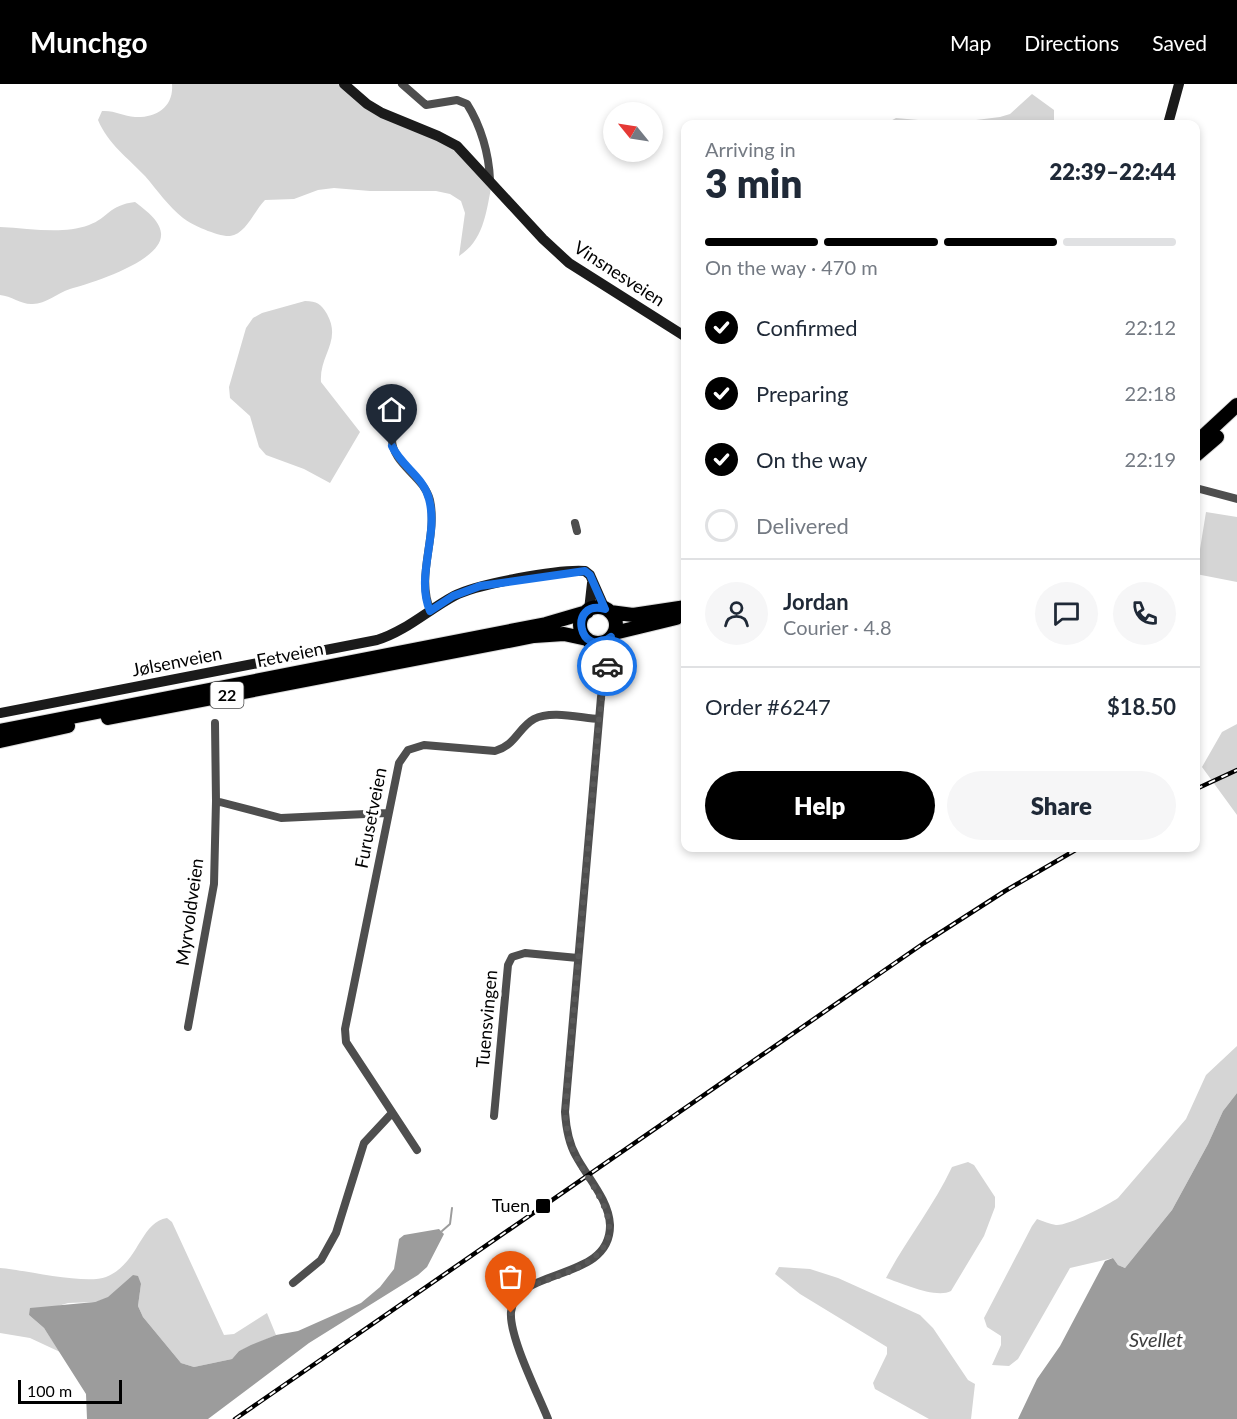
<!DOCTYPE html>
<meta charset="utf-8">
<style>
:root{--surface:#fff;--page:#f6f6f7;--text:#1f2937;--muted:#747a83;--line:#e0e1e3;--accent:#000}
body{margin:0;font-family:Lato,sans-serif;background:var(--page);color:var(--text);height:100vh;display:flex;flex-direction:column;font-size:22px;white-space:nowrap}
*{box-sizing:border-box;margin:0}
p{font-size:20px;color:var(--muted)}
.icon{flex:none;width:33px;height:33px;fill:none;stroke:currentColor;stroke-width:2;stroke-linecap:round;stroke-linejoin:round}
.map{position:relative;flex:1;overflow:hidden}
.sheet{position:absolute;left:681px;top:36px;width:519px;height:732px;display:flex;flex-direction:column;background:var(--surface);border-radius:12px;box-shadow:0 3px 9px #0003}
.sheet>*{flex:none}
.needle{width:39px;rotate:300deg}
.buttons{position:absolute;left:603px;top:18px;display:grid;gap:12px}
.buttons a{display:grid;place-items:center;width:60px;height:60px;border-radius:50%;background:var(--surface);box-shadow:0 3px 9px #0003;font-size:30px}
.scale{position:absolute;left:18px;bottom:15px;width:104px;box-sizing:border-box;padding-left:6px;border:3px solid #000;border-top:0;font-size:16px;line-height:21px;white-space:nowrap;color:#000;-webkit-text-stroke:4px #fff;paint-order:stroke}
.pin{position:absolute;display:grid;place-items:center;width:51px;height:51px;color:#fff;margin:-62px -26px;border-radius:50% 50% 50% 0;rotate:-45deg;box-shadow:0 0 6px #0007}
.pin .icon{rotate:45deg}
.courier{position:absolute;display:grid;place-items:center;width:60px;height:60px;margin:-30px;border:4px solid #1a73e8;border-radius:50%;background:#fff;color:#222;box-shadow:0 2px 8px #0007}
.headline em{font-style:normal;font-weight:800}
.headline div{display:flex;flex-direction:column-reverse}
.headline{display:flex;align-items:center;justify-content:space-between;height:102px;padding:0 24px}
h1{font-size:39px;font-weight:800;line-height:45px}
.bar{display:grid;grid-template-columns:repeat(4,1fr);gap:9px 6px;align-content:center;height:72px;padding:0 24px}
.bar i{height:8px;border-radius:4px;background:var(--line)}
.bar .active{background:var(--accent)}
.bar p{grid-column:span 4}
.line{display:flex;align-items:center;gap:15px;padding:0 24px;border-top:2px solid var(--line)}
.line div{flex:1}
.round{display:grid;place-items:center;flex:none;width:63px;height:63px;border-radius:32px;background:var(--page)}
ol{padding:0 24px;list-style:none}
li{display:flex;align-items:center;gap:18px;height:66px}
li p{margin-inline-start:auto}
li .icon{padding:6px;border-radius:50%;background:var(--accent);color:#fff;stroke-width:4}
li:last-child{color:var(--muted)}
li i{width:33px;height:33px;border:3px solid var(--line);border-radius:50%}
.action{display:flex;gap:12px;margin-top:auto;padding:12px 24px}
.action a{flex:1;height:69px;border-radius:36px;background:var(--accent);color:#fff;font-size:24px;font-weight:800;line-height:69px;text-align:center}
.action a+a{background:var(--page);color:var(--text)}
header{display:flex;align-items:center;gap:36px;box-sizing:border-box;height:84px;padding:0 30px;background:var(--accent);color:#fff}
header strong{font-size:28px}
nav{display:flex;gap:33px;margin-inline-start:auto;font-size:21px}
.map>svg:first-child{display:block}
.green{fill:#d5d5d5}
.water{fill:#9c9c9c}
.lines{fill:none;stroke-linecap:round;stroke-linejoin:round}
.stream{stroke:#9c9c9c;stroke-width:2}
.trunk-casing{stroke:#dbdbdb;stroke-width:16}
.minor{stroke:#4e4e4e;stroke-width:8}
.secondary{stroke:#1b1b1b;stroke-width:10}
.trunk{stroke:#000;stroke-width:14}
.rail-casing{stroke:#000;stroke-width:4.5}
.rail{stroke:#fff;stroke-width:2;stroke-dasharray:7;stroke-linecap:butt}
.done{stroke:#595959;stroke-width:6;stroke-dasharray:0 10.8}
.route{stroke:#1a73e8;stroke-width:8}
.poi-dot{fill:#000;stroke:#fff;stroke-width:2}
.labels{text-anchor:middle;stroke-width:6;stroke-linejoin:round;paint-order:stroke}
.shield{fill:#fff;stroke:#4c4c4c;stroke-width:1.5}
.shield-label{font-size:16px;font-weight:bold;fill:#000}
.street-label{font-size:18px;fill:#000;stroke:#fff}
.poi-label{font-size:18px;fill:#000;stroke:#fff;text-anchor:end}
.water-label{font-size:20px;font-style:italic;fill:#3d3d3d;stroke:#fff}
</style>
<header>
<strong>Munchgo</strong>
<nav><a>Map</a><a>Directions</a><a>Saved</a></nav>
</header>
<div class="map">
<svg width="1237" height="1335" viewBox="0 0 1237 1335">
<rect width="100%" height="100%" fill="#fff"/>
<path class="green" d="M172 0H349L381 30 461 67 491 104C486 130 483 157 459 172L465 129 461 117 450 110 436 107H370L334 104 318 106 294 115 265 116C254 127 246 150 230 152 219 153 192 141 183 134 169 123 157 106 145 92 128 74 108 60 98 36L102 27C114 26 123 32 135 33 156 34 174 23 172 0Z
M1032 10 1054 26V40H885L896 34 952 39 1000 33 1010 30Z
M135 118C144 125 160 136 161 149 164 177 91 199 70 205 57 209 45 221 31 220 21 220 11 212 0 211V143C30 144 61 151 89 141 108 134 109 121 135 118Z
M305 217C317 217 321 220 327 230 342 257 319 271 321 298L360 348 330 399 304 385 266 371 259 363 250 332 230 314 229 303 246 244 253 234 262 229Z
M1206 428 1237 433V498L1196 490Z
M1237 640V731L1202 683 1222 648Z
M1237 962V1009L1223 1027 1208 1060 1172 1126 1125 1184 1118 1181 1113 1174 1070 1184 1018 1275 1009 1282 992 1281 1001 1261V1252L987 1243 984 1234 1032 1142 1037 1135C1043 1137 1050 1140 1056 1141 1068 1142 1108 1121 1118 1114L1186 1035 1206 991Z
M968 1078 974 1081 995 1113V1123L984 1152 951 1207C936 1215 901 1199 886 1194 906 1156 933 1123 952 1083Z
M167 1134 172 1138 224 1251 234 1250 267 1229 276 1251 239 1267 232 1275 194 1283 181 1279 143 1233 138 1222 141 1200 118 1206 108 1214 95 1218 68 1219 29 1231 44 1244 60 1268 30 1254 0 1249V1184C25 1186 86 1201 106 1193 139 1180 140 1138 167 1134Z
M779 1183 810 1185 838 1194 920 1231 933 1244 968 1296 975 1300 971 1335H929L875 1305 873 1299 887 1270V1263L800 1210 775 1190Z"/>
<path class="water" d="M1237 1009V1335H1018L1037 1295 1060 1262 1105 1177 1113 1174 1118 1181 1125 1184 1172 1126 1208 1060 1223 1027Z
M439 1145 444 1150 427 1183 418 1191 309 1259 208 1335H87L86 1310 44 1244 29 1231 30 1224 95 1218 108 1213 133 1191 138 1192 141 1200 138 1222 143 1233 181 1279 194 1283 232 1275 239 1267 251 1261 276 1251 298 1247 361 1219 380 1203 394 1185 399 1155 404 1151Z"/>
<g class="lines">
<path class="stream" d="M442 1147 450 1140 452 1124"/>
<defs>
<path id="trunk" d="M1196 359 1237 321
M1196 371 1217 353
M580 541a18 18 0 1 1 36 0a18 18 0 1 1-36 0Z
M610 528 633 531 686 523
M614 549 676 534
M108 634 534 552 564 550 587 555
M0 647 546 540 587 528
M0 657 68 642"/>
</defs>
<use href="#trunk" class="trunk-casing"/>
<path class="minor" d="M402 0 426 21 457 16 467 20C481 42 489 70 490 96
M392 354C391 380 424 392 430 416 438 453 415 492 431 527
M1196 404 1237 415
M575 439 577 447
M593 558 600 575 601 595
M215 639 216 717 281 734 387 729
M188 943 214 800 216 717
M494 1032 508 881 512 873 525 869 578 874
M417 1066 346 958 345 945 399 679 408 666 424 661 495 667C516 661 518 644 534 635 551 626 581 634 599 635
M293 1199 321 1176 336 1149 364 1059 392 1029
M548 1335C538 1310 509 1253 511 1228 515 1182 611 1199 610 1141 609 1116 587 1093 576 1072 568 1058 566 1043 565 1028L601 613 611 553"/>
<path class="secondary" d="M344 0 367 20 382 29 438 52 457 62 543 155 569 179 686 253
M1168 40 1179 0
M589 526 592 499
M0 629 377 556C406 547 428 526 454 512 476 500 559 485 585 487L590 491 605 525"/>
<use href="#trunk" class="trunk"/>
<defs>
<path id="rail" d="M1196 705 1237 686
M235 1335 924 859 1005 807 1079 764"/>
</defs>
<use href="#rail" class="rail-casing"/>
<use href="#rail" class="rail"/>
</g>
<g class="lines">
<path class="done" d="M511 1229 517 1213 522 1206C544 1195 569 1191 589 1177 636 1145 588 1102 574 1068 568 1055 566 1042 565 1028L599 635 607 582"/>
<path class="route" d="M392 362C401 382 424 393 429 415 439 452 415 492 430 527L453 512 480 502 585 487 590 491 605 525C567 515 579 577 611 553L607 582"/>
</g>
<rect class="poi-dot" x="535" y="1114" width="16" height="16" rx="3"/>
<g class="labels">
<rect class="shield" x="210.5" y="598" width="33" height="26" rx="4.5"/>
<g class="shield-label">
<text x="227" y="617">22</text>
</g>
<g class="street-label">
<text transform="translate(619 190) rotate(33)" y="6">Vinsnesveien</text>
<text transform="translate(290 571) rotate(-11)" y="6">Fetveien</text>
<text transform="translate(177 578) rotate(-11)" y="6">Jølsenveien</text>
<text transform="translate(371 734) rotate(-79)" y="6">Furusetveien</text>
<text transform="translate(190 828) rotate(-82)" y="6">Myrvoldveien</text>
<text transform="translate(487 935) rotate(-85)" y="6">Tuensvingen</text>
</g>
<g class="poi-label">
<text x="530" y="1128">Tuen</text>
</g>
<g class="water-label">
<text x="1156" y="1263">Svellet</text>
</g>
</g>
</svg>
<div class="buttons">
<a><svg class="needle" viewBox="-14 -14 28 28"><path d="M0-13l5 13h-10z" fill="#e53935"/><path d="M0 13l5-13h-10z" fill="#747a83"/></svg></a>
</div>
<div class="scale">100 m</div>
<div class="pin" style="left:511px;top:1229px;background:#ea580c"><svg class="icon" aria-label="bag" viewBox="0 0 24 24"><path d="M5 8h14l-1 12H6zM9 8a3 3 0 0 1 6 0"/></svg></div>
<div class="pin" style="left:392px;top:362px;background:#1f2937"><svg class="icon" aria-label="home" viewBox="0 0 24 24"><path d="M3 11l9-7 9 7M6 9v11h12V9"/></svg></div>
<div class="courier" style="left:607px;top:582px"><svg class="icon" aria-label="car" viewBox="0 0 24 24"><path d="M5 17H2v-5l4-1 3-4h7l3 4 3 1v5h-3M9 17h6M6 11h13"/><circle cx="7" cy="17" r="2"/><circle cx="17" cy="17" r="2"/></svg></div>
<section class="sheet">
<div class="headline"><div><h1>3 min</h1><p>Arriving in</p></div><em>22:39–22:44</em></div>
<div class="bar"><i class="active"></i><i class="active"></i><i class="active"></i><i></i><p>On the way · 470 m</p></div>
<ol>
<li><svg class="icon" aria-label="check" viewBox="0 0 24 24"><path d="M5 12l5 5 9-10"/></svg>Confirmed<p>22:12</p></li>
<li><svg class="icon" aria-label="check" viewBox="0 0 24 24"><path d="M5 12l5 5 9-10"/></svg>Preparing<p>22:18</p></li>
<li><svg class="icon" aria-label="check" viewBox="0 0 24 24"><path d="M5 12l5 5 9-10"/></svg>On the way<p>22:19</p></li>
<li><i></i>Delivered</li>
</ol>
<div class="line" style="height:108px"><a class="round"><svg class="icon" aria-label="person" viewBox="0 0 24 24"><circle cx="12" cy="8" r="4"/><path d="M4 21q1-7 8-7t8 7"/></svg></a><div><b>Jordan</b><p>Courier · 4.8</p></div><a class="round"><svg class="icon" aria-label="chat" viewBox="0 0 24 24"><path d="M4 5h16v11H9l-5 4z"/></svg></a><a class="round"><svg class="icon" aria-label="phone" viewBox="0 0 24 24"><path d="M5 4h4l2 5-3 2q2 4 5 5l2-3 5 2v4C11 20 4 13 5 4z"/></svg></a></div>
<div class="line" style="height:78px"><div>Order #6247</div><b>$18.50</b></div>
<div class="action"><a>Help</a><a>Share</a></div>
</section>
</div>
